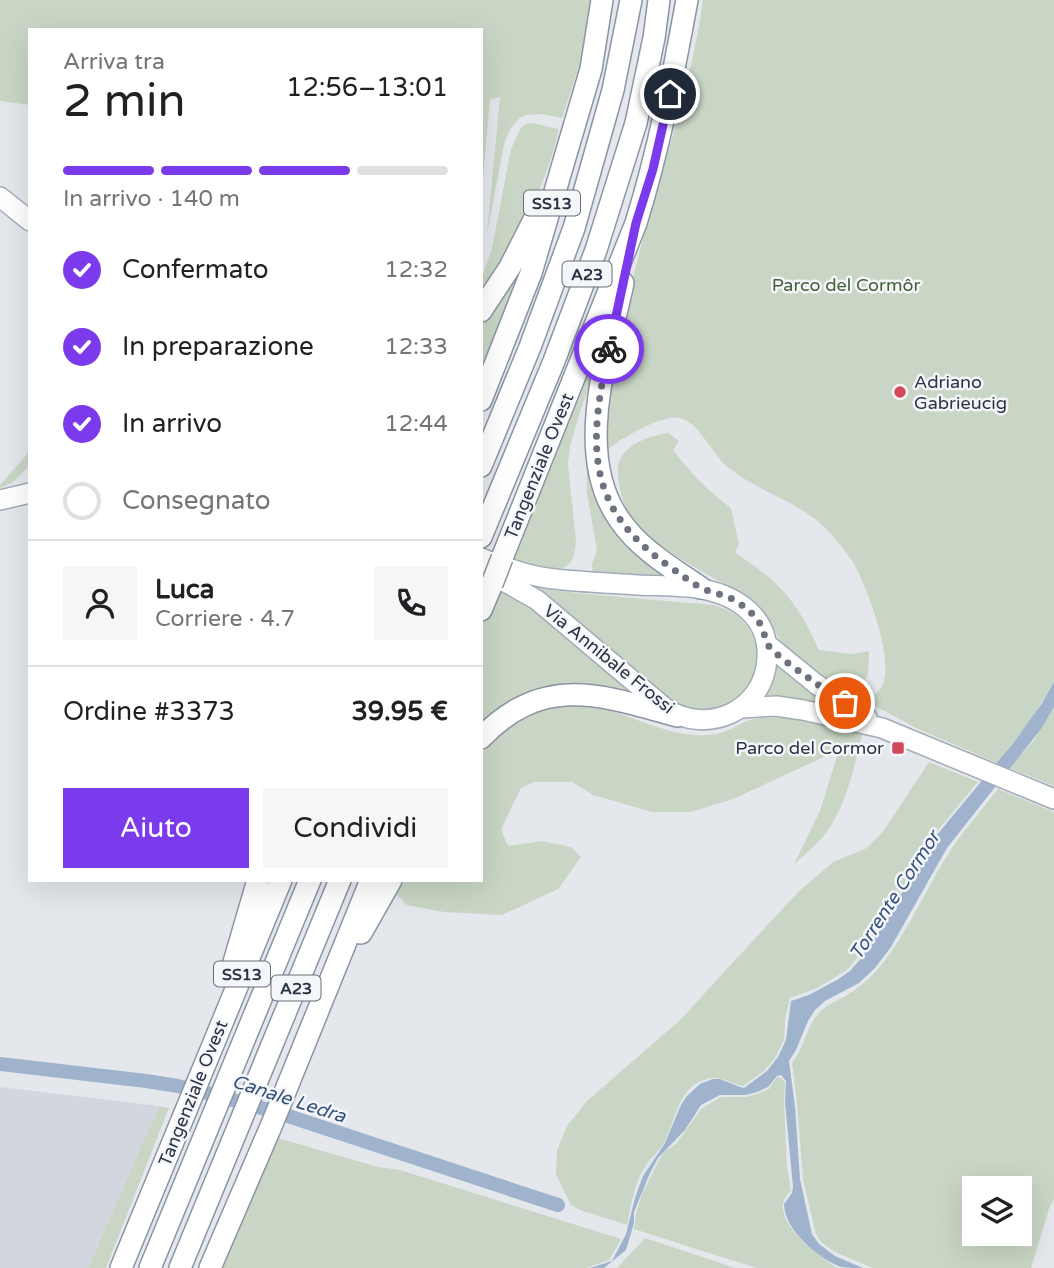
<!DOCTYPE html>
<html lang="it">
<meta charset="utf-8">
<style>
:root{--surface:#fff;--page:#f6f6f6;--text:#202124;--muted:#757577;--line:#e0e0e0;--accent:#7c3aed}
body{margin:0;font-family:"Varela Round",sans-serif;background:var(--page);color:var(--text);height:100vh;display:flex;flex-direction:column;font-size:26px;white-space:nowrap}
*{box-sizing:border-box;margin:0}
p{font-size:23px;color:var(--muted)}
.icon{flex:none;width:38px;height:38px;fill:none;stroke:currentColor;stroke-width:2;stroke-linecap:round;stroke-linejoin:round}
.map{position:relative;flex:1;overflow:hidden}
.panel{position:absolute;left:28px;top:28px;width:455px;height:854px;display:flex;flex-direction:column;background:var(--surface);border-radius:0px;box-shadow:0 7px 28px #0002}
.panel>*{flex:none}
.buttons{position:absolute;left:962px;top:1176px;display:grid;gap:14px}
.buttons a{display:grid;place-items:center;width:70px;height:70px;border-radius:0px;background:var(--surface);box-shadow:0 7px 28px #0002;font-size:35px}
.pin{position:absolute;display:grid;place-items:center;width:60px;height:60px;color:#fff;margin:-30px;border:4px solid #fff;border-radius:50%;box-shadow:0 2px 7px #0007}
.courier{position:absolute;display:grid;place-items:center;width:70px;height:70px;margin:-35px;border:5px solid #7c3aed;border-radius:50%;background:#fff;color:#222;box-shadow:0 2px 9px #0007}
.head em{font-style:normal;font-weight:600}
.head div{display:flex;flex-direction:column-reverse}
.head{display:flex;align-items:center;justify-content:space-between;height:119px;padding:0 35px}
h1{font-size:46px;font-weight:600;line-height:52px}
.bar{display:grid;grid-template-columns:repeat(4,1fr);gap:10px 7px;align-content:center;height:84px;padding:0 35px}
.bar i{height:9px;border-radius:5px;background:var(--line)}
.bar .on{background:var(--accent)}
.bar p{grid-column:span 4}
.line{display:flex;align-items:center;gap:18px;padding:0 35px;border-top:2px solid var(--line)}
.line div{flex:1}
.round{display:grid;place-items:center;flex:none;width:74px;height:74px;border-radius:0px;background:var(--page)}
ol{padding:0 35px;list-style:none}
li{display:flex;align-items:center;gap:21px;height:77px}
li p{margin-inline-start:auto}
li .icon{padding:7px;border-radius:50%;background:var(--accent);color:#fff;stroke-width:4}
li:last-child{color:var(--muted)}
li i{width:38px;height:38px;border:4px solid var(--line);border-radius:50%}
.primary-button{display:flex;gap:14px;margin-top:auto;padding:14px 35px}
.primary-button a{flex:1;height:80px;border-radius:0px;background:var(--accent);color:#fff;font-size:28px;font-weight:600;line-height:80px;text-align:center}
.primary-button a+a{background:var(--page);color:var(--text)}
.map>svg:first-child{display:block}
.built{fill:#d2d6de}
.green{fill:#c9d6c5;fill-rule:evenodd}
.water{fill:#9fb4cc}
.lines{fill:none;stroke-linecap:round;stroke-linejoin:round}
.canal{stroke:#9fb4cc;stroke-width:14}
.primary-casing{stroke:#a3abb8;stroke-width:22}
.highway-casing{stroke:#8b94a3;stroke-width:24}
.primary{stroke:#fff;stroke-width:19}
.highway{stroke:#fff;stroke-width:21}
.highway-bridge-casing{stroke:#8b94a3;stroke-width:24;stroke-linecap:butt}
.highway-bridge{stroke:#fff;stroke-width:21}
.done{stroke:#6c737f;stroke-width:7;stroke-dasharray:0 12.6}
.route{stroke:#7c3aed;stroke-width:9}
.poi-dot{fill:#d1495b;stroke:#f4f6f9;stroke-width:2.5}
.labels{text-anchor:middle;stroke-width:5;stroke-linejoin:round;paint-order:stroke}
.shield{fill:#f4f6f9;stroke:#676e7b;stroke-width:2}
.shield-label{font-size:16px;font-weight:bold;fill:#2b3445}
.park-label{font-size:18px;fill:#3f6138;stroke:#f4f6f9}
.poi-label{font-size:18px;fill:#2b3445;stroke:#f4f6f9;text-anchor:start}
.street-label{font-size:18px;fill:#2b3445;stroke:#f4f6f9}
.water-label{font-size:19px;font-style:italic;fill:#34527a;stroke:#f4f6f9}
</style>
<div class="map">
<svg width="1054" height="1268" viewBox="0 0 1054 1268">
<rect width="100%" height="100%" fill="#e4e7ec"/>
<path class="built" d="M0 1087 159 1106 88 1268H0Z"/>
<path class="green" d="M0 0H596L584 51 562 118 542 114 527 115 520 118 510 129 504 144 487 234 500 97 490 100 481 200V30H190V25L189 30H30V105L0 101Z
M703 0H1054V682L1029 722 997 763 918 729 868 702C872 697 879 692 882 686 895 661 867 587 854 564 844 548 830 531 815 519 788 498 754 489 728 467 712 455 700 423 680 418 662 414 617 440 604 453 607 408 614 364 623 321 645 213 688 110 703 0Z
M532 123 559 129 551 159 532 211 481 298V280L492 249 511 149 520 129 526 124Z
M532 245 481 366V319Z
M598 341 589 386 578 418 570 447 568 464 576 541C575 549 575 557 570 563 559 577 524 564 510 559Z
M589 430 592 478 600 505 607 519 623 540 680 580 593 573 592 564 597 550 587 493 586 451Z
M668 433 679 441 673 450C690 472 708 491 731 508L739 544 735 553C780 581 797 602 819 650L851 654 869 651 868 674 860 689 850 691C827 680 802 664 784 645 773 632 768 613 754 601 743 592 730 587 717 580 697 569 677 557 658 544 652 540 645 536 640 531 626 513 617 490 618 467 620 446 650 435 668 433Z
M30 451V465L12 483 0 488V485Z
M523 583 554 590 576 593 713 605C768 617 774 690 719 707 709 711 698 711 687 707 679 705 671 699 664 694L580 623 547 597Z
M498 587 540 612 635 693 620 688 602 685 574 684 554 688 481 731V626Z
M776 661 849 711 764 698 772 681Z
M562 705C582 705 601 708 621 714 644 722 668 733 693 735 706 736 719 735 731 729 737 726 743 722 750 720 783 712 831 724 862 735 854 767 846 806 826 833 817 844 806 854 794 864L820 811 839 750 733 799 691 812H652L593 795 572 782H534L521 788 501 830 508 846 542 841 571 847 581 857 558 889 502 915 444 912 407 905 394 892 400 880H481V754C502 729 530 711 562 705Z
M1054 707V786L1009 768 1035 739Z
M929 762 978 782 924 847 891 910 868 945 847 970 817 988 790 998 785 1019 784 1040 775 1058 764 1071 743 1086C731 1084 721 1075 707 1079 678 1086 676 1120 664 1143 658 1152 650 1159 644 1168 634 1185 631 1205 627 1225L580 1210 571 1205 556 1175 557 1151 567 1126 587 1101 680 1020 797 893 833 862 865 849 882 833Z
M998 789 1054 812V1199L1049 1209 1031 1268H873L835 1252 821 1242 816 1234 803 1179 797 1103 792 1063C805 1047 806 1026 820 1012 828 1004 837 1001 847 995 862 986 876 973 886 959 912 924 928 884 952 848 966 828 983 808 998 789ZM1020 1188V1234H975V1188Z
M777 1077 781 1078 785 1082 784 1102 787 1167 791 1191C762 1215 818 1257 838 1268H756L634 1229 636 1214 642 1194 659 1160 665 1151 676 1144 702 1108 721 1097H746L757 1094 769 1089Z
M159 1106 169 1108 106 1268H88Z
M274 1137 378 1167 400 1170 621 1239 609 1260 586 1268H221Z
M645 1238 735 1268H617Z"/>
<path class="water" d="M1054 682V707L1041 729 947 848 891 947 875 968 859 983 825 1001 815 1010 808 1021 796 1050 789 1061 795 1107 800 1179 812 1234 819 1244 835 1256 863 1268C856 1268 848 1268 841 1267 819 1259 784 1230 784 1204L792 1193 793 1187 785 1102 786 1081 781 1075 777 1076 768 1087 757 1092 746 1095H720L701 1105 685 1130 658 1158 650 1173 634 1212V1223L626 1250 604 1268H590L612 1261 626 1234 635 1198 643 1176 665 1143 681 1105 687 1096 700 1084 713 1079H720L740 1087 744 1088 767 1071 778 1057 786 1040 791 1001 809 995 837 980 850 971 858 962 893 911 905 886 926 848 1014 742 1042 703Z"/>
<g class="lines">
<path class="canal" d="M0 1064 146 1081 178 1086 211 1094 279 1113 558 1205"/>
<defs>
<path id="primary" d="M0 197 30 221
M0 500 30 493
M481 558C503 567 524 575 547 578 577 582 608 583 638 585 659 586 681 585 702 589 739 596 770 619 767 659 764 711 707 736 665 708L537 600 507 583 481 572
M767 644 816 684 867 718
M741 708 776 706 803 710 882 728 1054 799"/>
<path id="highway" d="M623 283C608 354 573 453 619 519 639 549 672 568 701 588
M481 311 510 267 541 206
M481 400 531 273 591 69 602 0
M481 466 530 347 574 228 613 90 631 0
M481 537 554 361 596 250 636 123 654 38 659 0
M502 558 636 223C659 149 673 76 687 0
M481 610 492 584
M481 738C543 673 602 695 677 716
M361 933 391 880
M232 969 258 880
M121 1268 281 880
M150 1268 310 880
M180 1268 340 880
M210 1268 272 1124 371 880"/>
</defs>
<use href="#primary" class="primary-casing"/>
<use href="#highway" class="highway-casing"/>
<use href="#primary" class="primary"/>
<use href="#highway" class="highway"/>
<defs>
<path id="highway-bridge" d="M492 584 502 558"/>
</defs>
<use href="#highway-bridge" class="highway-bridge-casing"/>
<use href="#highway-bridge" class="highway-bridge"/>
</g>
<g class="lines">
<path class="done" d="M609 349C588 445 584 509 673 569 682 575 690 582 700 587 712 594 727 594 739 603 749 610 759 619 763 630 765 635 765 642 768 645 773 652 782 658 788 663 807 677 825 690 845 703"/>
<path class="route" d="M609 349 636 223 653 169 670 94"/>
</g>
<g class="poi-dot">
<circle cx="900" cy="392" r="7"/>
<rect x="891" y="741" width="14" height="14" rx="3.5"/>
</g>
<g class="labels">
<g class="shield">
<rect x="524" y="190.5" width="56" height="25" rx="5"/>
<rect x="562.5" y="261.5" width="49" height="25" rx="5"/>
<rect x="214" y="961.5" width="56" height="25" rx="5"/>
<rect x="271.5" y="975.5" width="49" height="25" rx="5"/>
</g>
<g class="shield-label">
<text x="552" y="209">SS13</text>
<text x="587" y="280">A23</text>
<text x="242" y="980">SS13</text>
<text x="296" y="994">A23</text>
</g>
<g class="park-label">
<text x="846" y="291">Parco del Cormôr</text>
</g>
<g class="poi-label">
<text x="914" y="388">Adriano<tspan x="914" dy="21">Gabrieucig</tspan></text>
<text x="884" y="754" text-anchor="end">Parco del Cormor</text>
</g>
<g class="street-label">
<text transform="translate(539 466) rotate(-68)" y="6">Tangenziale Ovest</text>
<text transform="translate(609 659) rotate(39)" y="6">Via Annibale Frossi</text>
<text transform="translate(193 1093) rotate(-68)" y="6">Tangenziale Ovest</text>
</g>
<g class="water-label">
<text transform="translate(894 895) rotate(-57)" y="7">Torrente Cormor</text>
<text transform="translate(289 1098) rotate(18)" y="7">Canale Ledra</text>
</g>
</g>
</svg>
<div class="buttons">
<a><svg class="icon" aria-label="layers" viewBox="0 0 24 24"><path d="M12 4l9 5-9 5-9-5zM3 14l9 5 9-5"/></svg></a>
</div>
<div class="pin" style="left:845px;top:703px;background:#ea580c"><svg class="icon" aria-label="bag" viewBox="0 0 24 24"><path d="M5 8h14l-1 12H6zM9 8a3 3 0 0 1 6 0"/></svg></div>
<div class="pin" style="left:670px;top:94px;background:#1f2937"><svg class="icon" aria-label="home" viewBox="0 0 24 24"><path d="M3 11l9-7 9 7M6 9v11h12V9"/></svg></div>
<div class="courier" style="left:609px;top:349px"><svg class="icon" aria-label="bike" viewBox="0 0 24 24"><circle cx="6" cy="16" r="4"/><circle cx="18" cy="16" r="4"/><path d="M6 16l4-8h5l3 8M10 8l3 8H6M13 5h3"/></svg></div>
<section class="panel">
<div class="head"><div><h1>2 min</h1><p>Arriva tra</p></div><em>12:56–13:01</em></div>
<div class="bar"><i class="on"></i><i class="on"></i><i class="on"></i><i></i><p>In arrivo · 140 m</p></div>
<ol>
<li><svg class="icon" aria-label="check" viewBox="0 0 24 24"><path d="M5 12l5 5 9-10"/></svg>Confermato<p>12:32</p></li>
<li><svg class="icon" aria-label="check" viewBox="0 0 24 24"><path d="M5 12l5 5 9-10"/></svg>In preparazione<p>12:33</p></li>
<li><svg class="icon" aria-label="check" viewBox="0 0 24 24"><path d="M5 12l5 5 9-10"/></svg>In arrivo<p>12:44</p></li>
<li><i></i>Consegnato</li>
</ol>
<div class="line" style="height:126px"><a class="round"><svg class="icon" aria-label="person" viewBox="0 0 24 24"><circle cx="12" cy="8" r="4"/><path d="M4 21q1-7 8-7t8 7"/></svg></a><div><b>Luca</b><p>Corriere · 4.7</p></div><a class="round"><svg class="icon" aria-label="phone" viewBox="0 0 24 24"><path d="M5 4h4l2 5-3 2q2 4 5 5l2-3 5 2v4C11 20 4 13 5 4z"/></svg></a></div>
<div class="line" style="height:91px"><div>Ordine #3373</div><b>39.95 €</b></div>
<div class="primary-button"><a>Aiuto</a><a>Condividi</a></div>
</section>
</div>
